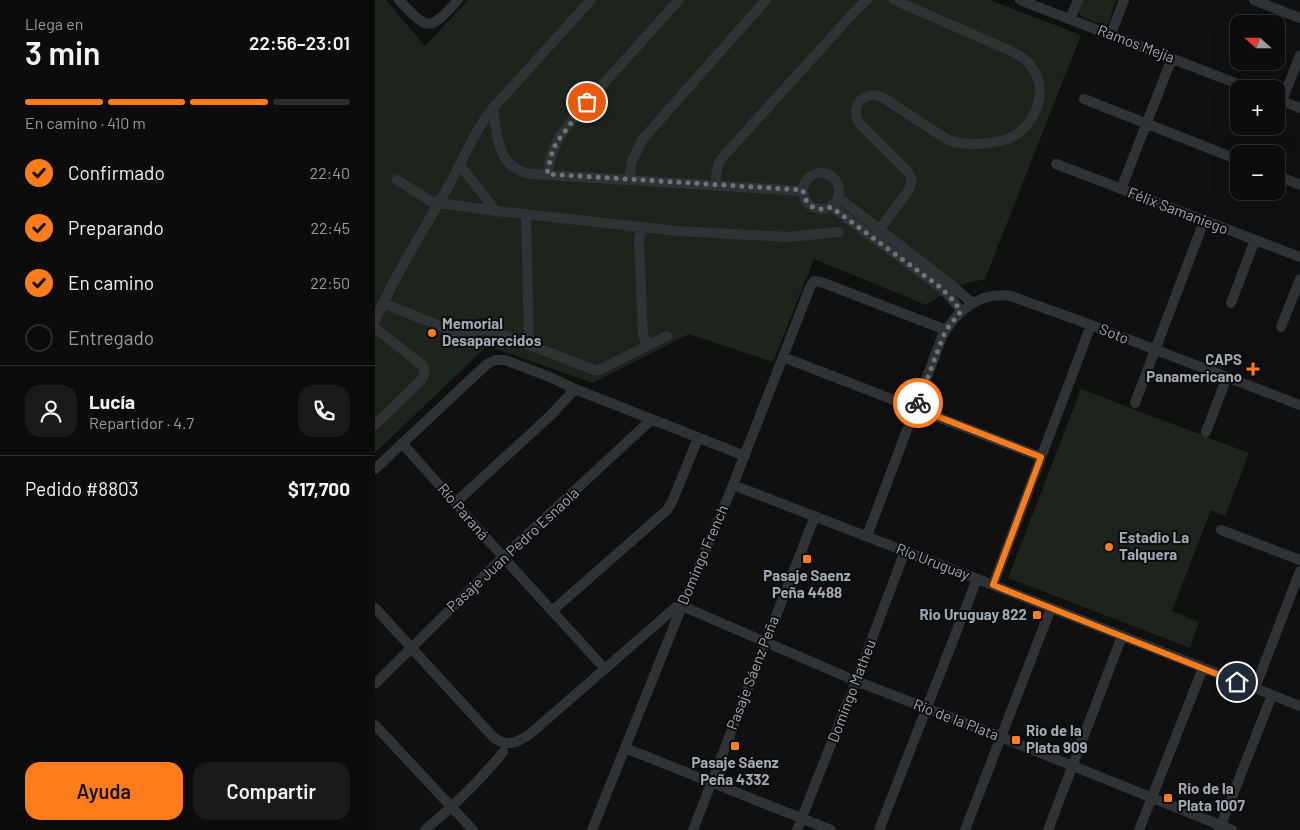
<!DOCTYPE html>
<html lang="es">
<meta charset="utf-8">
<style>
:root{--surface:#0c0c0d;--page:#1a1a1b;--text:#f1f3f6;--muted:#9a9b9d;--line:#2c2c2e;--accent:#ff7c1a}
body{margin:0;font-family:Barlow,sans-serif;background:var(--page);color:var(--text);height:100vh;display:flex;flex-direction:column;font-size:19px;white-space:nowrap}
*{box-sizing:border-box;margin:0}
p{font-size:16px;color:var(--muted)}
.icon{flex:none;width:28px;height:28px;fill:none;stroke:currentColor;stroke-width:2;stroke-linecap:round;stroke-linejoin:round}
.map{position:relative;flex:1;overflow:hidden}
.panel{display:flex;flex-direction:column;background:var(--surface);width:375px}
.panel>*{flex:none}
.needle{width:32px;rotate:291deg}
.buttons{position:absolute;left:855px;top:15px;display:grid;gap:10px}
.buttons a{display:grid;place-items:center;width:55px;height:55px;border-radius:10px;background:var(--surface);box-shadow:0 5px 20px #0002,0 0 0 1px var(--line);font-size:25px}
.pin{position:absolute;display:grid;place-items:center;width:42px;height:42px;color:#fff;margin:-21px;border:2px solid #fff;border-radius:50%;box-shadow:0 1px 5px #0007}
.courier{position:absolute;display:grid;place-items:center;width:50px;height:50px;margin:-25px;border:4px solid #ff7c1a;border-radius:50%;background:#fff;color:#222;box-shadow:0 1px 6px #0007}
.headline em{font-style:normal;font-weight:600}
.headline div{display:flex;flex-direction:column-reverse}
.headline{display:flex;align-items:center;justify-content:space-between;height:85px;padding:0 25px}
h1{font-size:32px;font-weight:600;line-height:38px}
.bar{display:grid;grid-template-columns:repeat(4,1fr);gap:8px 5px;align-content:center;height:60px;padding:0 25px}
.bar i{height:6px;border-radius:4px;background:var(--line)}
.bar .selected{background:var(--accent)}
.bar p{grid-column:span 4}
.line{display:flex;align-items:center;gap:12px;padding:0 25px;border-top:1px solid var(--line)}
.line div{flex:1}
.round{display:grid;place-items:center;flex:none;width:52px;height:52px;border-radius:15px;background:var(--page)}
ol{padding:0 25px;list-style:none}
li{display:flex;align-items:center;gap:15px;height:55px}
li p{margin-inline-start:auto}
li .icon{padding:5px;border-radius:50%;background:var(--accent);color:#111;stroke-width:4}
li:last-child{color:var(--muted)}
li i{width:28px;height:28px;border:2px solid var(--line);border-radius:50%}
.cta{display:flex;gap:10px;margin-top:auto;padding:10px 25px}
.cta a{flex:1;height:58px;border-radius:15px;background:var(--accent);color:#111;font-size:20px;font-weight:600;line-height:58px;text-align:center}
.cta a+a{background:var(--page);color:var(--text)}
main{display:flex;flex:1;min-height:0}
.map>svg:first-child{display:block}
.green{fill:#1c241c}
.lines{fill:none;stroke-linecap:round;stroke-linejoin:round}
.minor{stroke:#303336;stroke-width:10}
.done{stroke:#6d747a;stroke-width:5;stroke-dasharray:0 9}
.route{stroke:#ff7c1a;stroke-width:6}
.poi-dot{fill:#ff7c1a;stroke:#0b0b0c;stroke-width:2}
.labels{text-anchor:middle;stroke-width:4;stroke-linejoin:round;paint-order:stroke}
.street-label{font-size:15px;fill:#9faab3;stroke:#0b0b0c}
.poi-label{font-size:15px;font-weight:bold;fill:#9faab3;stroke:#0b0b0c;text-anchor:start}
</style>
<main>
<section class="panel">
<div class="headline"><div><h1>3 min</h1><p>Llega en</p></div><em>22:56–23:01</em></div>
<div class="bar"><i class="selected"></i><i class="selected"></i><i class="selected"></i><i></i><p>En camino · 410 m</p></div>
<ol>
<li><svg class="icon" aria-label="check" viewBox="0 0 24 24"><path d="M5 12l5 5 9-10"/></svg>Confirmado<p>22:40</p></li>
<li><svg class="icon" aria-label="check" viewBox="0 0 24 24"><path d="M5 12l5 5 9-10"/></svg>Preparando<p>22:45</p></li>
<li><svg class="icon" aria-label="check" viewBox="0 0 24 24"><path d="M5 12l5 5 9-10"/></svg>En camino<p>22:50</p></li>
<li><i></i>Entregado</li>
</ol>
<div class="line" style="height:90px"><a class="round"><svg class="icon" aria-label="person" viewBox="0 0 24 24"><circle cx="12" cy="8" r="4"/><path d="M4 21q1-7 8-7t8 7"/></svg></a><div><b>Lucía</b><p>Repartidor · 4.7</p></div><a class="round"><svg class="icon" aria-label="phone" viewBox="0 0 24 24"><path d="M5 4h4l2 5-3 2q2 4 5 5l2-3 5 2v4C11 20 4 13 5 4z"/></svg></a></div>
<div class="line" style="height:65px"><div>Pedido #8803</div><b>$17,700</b></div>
<div class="cta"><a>Ayuda</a><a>Compartir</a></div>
</section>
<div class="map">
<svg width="925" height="830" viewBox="0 0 925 830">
<rect width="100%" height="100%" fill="#101011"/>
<path class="green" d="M0 0H11L50 46 93 0H615L706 35 610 279 581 286 551 305 439 259 398 362 314 334 218 383 112 346 0 453Z
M708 0H741L733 24C724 24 710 19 703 13Z
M706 389 874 453 850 516 836 510 797 611 824 622 815 648 633 578Z"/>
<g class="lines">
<path class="minor" d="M24 0C53 31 54 32 83 0
M216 0 118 108C122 136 122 170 158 174L428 191
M645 0 876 89
M879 0 925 18
M695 19 703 0
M736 34 749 0
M709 99 864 160
M902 99 925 108
M907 101 925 55
M681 164 925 257
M85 165 121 211 302 231 413 237 464 232
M428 191a18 18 0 1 1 36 0a18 18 0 1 1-36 0Z
M172 174 176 156 184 137 212 102 304 0
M901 175 925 185
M22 180 57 202 121 211
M254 180 257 161 267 140 391 0
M341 185C341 175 341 168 346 159L481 10 492 0
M746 189 797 58
M464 198 579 287 597 303
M457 207 565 287 576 298 586 311
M151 214 154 345
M267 227 264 241 268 335 272 346
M498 238 534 190 537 180 533 172 484 123C474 105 490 90 507 97L573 140C583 144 593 144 603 144 614 143 628 142 637 137 662 123 675 88 655 65 650 58 643 55 636 51L519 0
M8 303 80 332 113 330 118 331 220 370H224L292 336
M856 303 880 240
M0 321C20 274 49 230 74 185 88 160 99 131 118 108
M906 327 925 279
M0 328 47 365C51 370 50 373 47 379L0 425
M408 357 666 457
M760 403 829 221
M831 432 852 377
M27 443 128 557 230 669
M0 469 112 364 121 360H130L175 377 200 389 370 456
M358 485 618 585 925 706
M80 503 176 415 200 389
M846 530 925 560
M492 536 567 337C581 311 605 291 636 296L716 325 925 405
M618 585 716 325
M0 608 119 738C134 748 142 742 155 734L301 607 307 606 481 681 626 737 857 830
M177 611 292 510 297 502 323 438
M0 684 128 557 277 419
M880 688 925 571
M0 725 98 830
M250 748 456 830
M50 830C78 806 105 781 128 752
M217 830 307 606 358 485 436 285 439 281 446 282 571 330
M318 830 440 516
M422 830 481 681 530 551
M504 830 602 579
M590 830 676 608
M673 830 747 636
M764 830 828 668
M844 830 897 695"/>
</g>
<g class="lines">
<path class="done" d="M212 102 181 143 176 156 172 174 428 190C430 206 442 213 456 207L565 287 576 298 586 311 571 330 568 337 543 403"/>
<path class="route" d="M543 403 541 408 666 457 618 585 862 682"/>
</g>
<g class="poi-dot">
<circle cx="57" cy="333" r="5"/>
<path d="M875.5 361.5h5v5h5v5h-5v5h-5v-5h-5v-5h5z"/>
<circle cx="734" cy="547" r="5"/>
<rect x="427" y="554" width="10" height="10" rx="2.5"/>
<rect x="657" y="610" width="10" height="10" rx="2.5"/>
<rect x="636" y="735" width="10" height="10" rx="2.5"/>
<rect x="355" y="741" width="10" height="10" rx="2.5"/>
<rect x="788" y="793" width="10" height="10" rx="2.5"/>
</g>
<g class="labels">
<g class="street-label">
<text transform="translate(761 44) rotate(21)" y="5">Ramos Mejía</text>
<text transform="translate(803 211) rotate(21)" y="5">Félix Samaniego</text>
<text transform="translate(739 334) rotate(22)" y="5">Soto</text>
<text transform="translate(88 512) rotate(49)" y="5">Río Paraná</text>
<text transform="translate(138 550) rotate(-43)" y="5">Pasaje Juan Pedro Esnaola</text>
<text transform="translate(328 555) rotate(-67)" y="5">Domingo French</text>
<text transform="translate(558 562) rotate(21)" y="5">Río Uruguay</text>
<text transform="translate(378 673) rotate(-69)" y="5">Pasaje Sáenz Peña</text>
<text transform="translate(477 691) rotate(-69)" y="5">Domingo Matheu</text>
<text transform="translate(581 720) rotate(21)" y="5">Río de la Plata</text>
</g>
<g class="poi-label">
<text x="67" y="329">Memorial<tspan x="67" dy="17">Desaparecidos</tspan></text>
<text x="867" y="365" text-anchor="end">CAPS<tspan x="867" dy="17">Panamericano</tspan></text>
<text x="744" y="543">Estadio La<tspan x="744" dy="17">Talquera</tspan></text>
<text x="432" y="581" text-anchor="middle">Pasaje Saenz<tspan x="432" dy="17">Peña 4488</tspan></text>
<text x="652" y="620" text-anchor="end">Rio Uruguay 822</text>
<text x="651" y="736">Rio de la<tspan x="651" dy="17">Plata 909</tspan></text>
<text x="360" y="768" text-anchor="middle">Pasaje Sáenz<tspan x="360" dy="17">Peña 4332</tspan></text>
<text x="803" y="794">Rio de la<tspan x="803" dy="17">Plata 1007</tspan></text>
</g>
</g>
</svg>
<div class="buttons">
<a><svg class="needle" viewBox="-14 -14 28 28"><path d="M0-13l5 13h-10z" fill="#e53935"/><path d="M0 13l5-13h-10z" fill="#9a9b9d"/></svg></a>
<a>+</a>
<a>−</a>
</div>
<div class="pin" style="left:212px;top:102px;background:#ea580c"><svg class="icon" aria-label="bag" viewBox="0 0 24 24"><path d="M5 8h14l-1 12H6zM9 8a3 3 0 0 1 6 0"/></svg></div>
<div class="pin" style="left:862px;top:682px;background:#1f2937"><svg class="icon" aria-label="home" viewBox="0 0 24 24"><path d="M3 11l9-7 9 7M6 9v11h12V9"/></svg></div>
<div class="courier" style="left:543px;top:403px"><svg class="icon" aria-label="bike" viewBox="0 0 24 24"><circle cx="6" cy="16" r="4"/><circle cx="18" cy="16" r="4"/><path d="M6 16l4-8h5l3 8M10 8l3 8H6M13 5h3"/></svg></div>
</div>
</main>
